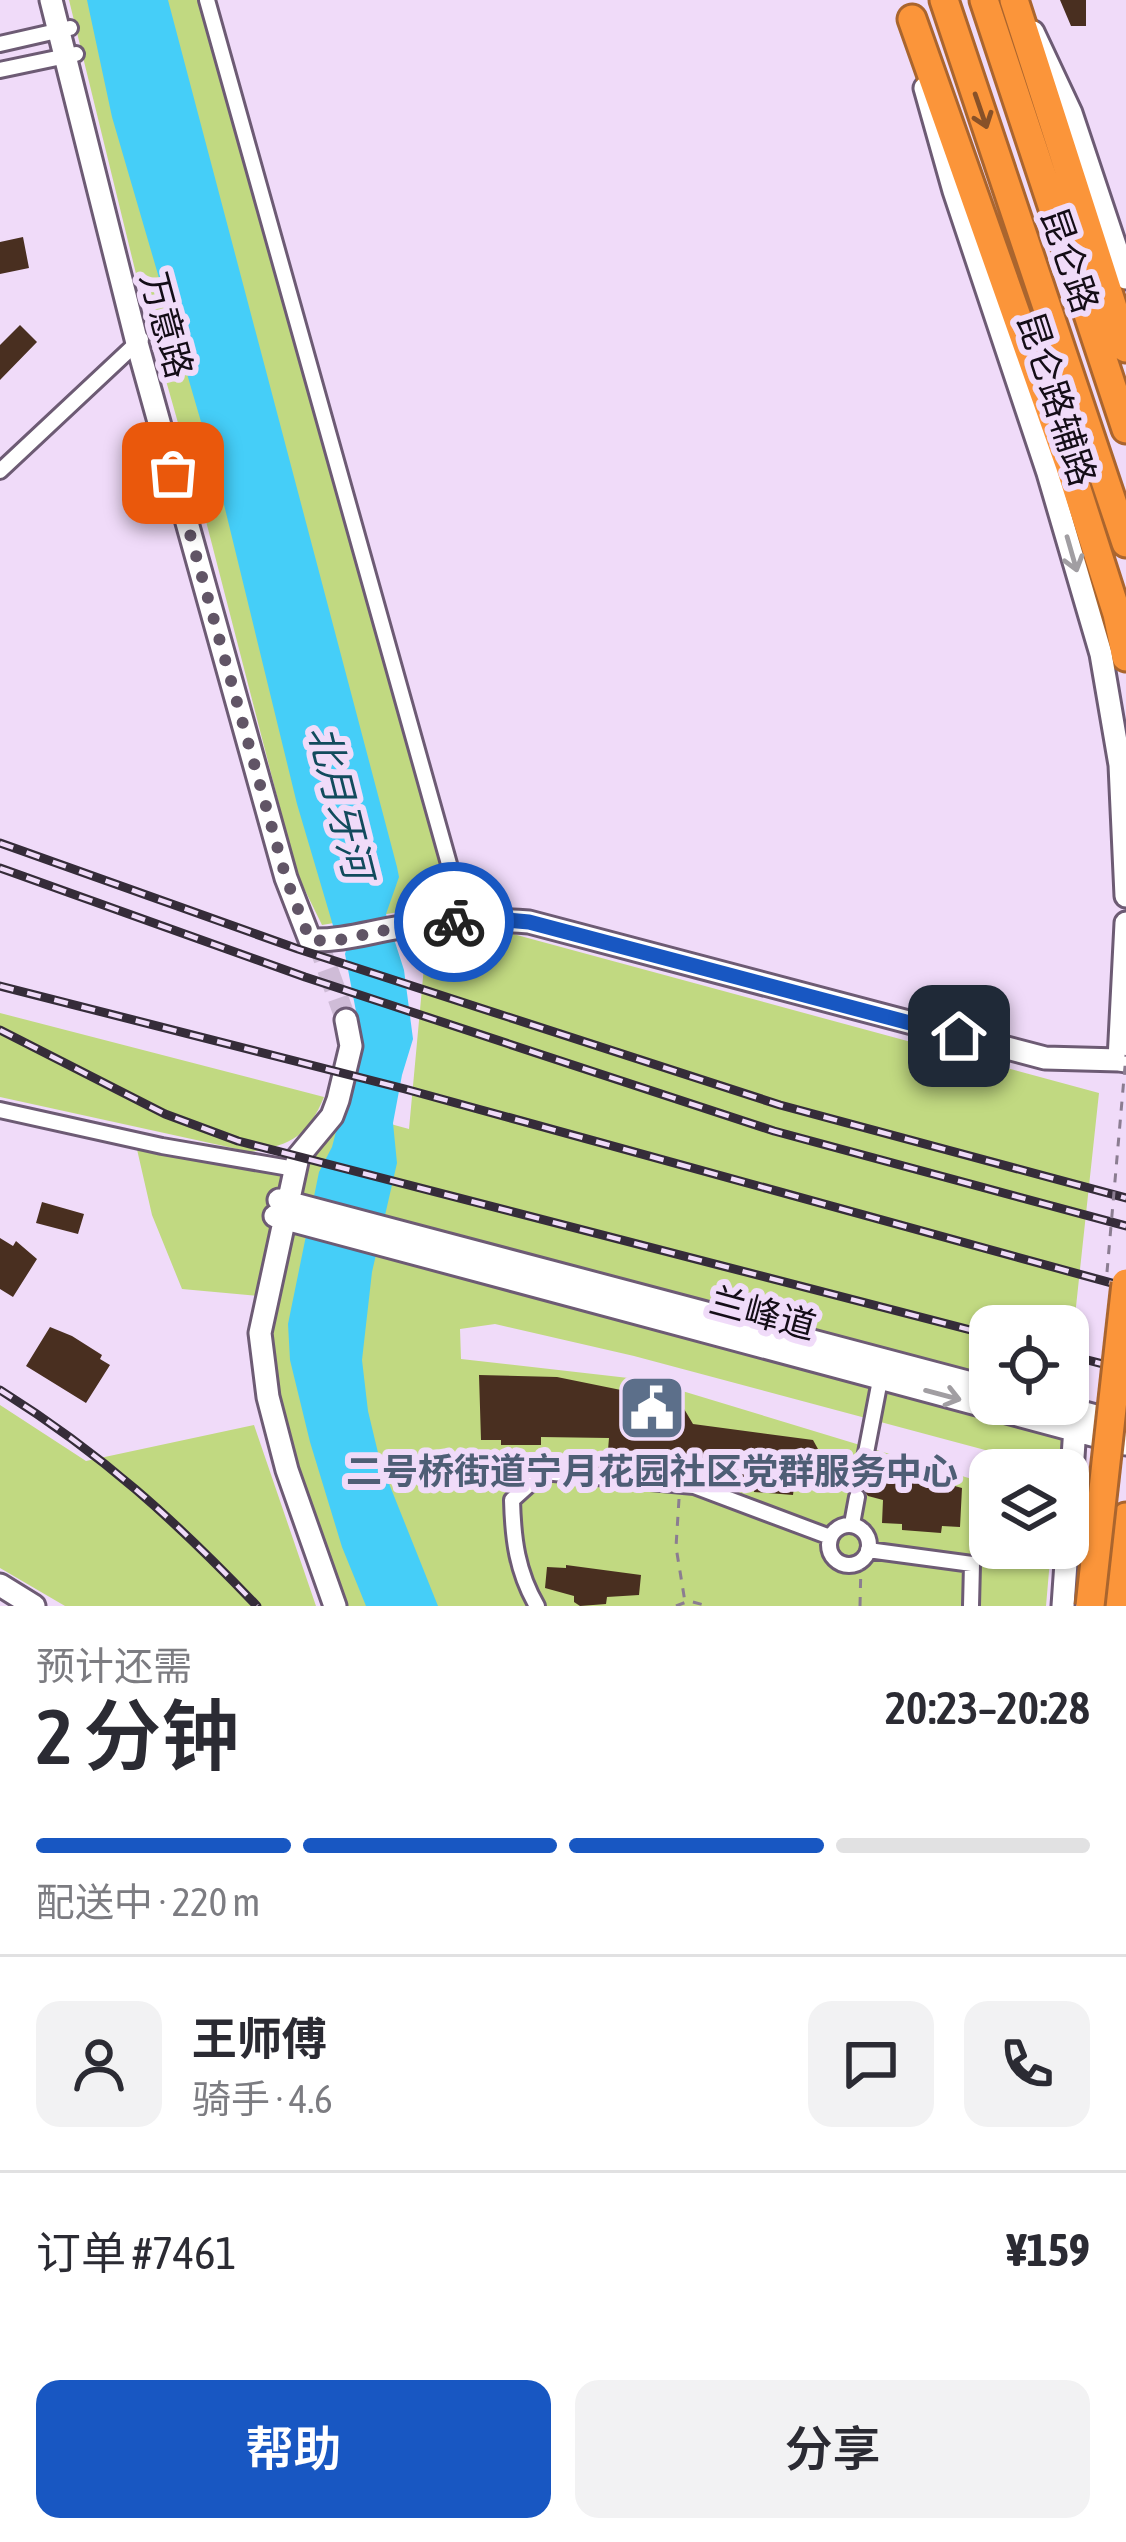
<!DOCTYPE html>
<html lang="zh">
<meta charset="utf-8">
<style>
:root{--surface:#fff;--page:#f2f2f3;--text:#2b2b33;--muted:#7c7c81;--line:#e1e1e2;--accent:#1857c2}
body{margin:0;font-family:"Asap Condensed","Noto Sans SC",sans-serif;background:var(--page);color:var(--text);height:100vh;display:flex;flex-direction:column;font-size:45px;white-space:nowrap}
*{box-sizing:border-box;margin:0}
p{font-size:39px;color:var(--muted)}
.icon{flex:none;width:66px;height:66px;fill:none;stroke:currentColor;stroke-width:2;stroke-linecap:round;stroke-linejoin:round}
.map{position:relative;height:1606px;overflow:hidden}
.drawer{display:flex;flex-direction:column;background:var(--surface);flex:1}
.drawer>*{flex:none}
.controls{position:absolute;left:969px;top:1305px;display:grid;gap:24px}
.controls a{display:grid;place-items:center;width:120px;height:120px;border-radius:24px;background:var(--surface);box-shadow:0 3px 9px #0004;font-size:60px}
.pin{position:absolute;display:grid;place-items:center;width:102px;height:102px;color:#fff;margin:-51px;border-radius:24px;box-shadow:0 6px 18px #0006}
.courier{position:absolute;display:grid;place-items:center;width:120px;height:120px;margin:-60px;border:9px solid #1857c2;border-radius:50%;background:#fff;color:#222;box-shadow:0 3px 15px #0007}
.summary em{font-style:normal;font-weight:600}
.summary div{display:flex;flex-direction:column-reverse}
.summary{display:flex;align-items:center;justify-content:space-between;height:204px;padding:0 36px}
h1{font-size:78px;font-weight:600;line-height:90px}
.bar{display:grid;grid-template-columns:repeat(4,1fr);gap:18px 12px;align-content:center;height:144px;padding:0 36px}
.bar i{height:15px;border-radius:9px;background:var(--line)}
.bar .active{background:var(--accent)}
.bar p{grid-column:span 4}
.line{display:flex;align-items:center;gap:30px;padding:0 36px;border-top:3px solid var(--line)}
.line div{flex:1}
.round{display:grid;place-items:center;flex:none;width:126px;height:126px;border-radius:24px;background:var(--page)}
.primary-button{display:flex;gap:24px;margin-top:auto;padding:24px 36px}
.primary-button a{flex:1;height:138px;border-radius:24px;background:var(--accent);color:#fff;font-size:48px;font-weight:600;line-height:138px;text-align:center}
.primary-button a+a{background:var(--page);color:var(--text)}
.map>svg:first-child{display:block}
.green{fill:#c1d981}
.water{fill:#45cef8}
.building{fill:#492f20}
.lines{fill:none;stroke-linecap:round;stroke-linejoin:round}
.street-tunnel{stroke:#cfbcd7;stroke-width:14;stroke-dasharray:14 7;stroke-linecap:butt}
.secondary-tunnel{stroke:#cfbcd7;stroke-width:21;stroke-dasharray:21 10;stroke-linecap:butt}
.street-casing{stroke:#6d5b74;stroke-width:20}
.secondary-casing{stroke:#6d5b74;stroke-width:27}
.highway-casing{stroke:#aa652e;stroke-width:33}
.path{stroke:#8b7d91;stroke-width:3;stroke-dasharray:9 9;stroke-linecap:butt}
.street{stroke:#fff;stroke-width:14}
.secondary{stroke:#fff;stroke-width:21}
.highway{stroke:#fb953a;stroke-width:27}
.rail-casing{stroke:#352c39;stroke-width:9}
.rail{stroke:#f0dbf9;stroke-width:4.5;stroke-dasharray:14;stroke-linecap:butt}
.highway-bridge-casing{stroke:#aa652e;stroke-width:33;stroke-linecap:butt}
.path-bridge{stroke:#8b7d91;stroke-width:3;stroke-dasharray:9 9;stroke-linecap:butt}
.highway-bridge{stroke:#fb953a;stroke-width:27}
.oneway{stroke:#885128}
.oneway2{stroke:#a19ea2}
.done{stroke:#615566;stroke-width:12;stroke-dasharray:0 21.6}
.route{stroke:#1857c2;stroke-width:15}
.labels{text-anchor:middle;stroke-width:12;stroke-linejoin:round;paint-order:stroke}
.street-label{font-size:36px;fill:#140d17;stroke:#f0dbf9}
.service-label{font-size:36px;font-weight:bold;fill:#4e5e75;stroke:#f0dbf9}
.water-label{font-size:39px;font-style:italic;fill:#124b5d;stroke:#f0dbf9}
</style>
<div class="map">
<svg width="1126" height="1606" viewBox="0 0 1126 1606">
<rect width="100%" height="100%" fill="#f0dbf9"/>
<path class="green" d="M69 0H198L452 903 322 925 297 874 207 525 138 282Z
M513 934 1099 1093 1068 1381V1326H990V1404H1066L1058 1470H996L1000 1454 634 1356 495 1324 460 1329 461 1359 646 1380 985 1483 990 1487V1548H1051L1046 1606H341L304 1511 264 1334 270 1297 182 1289 152 1215 136 1145 304 1171 339 1110 409 1129 426 945Z
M0 1013 324 1097C308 1136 291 1145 251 1152L0 1097Z
M0 1405 86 1461 254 1425 316 1606H65L0 1568Z"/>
<path class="water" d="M87 0H168L397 867 399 877 386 914 404 970 413 1039 402 1075 393 1123 397 1163 372 1272 362 1360 368 1411 380 1461 438 1606H366L342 1547 310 1442 290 1360 288 1324 319 1172 332 1147 359 1043 360 1032 345 954 348 944 334 929 297 804 218 480 112 117Z"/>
<path class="building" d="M1060 0H1086V26H1071Z
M23 237 29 268 0 274V242Z
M20 325 37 342 0 380V345Z
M42 1202 84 1214 78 1234 36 1223Z
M0 1238 13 1246 16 1241 37 1259 13 1297 0 1289Z
M50 1327 72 1336 102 1355 100 1359 110 1365 86 1403 26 1366Z
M479 1375 557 1377 680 1402 693 1424 813 1440 818 1449 854 1459 862 1469 874 1464 962 1488 960 1527 942 1526 941 1533 902 1530V1524L882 1523 883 1500 868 1496 860 1486 848 1491 812 1482V1489L794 1487 793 1495 754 1492V1486L734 1484 736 1467 686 1454 669 1452 668 1460 628 1457V1451L608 1450 609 1438 541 1437V1445H501V1440H481Z
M566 1565 641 1575 639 1595 607 1597 606 1604 580 1606 574 1602V1596L545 1588 547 1567 566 1568Z"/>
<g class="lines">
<path class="street-tunnel" d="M857 1497 865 1458"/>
<path class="secondary-tunnel" d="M317 940 346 1020"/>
<defs>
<path id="street" d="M207 0 465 921
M0 44 70 28
M0 70 76 54
M0 471 141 339
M0 1110 162 1146 295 1169
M865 1458 881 1375
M852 1524 857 1497
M829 1545a20 20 0 1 1 40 0a20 20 0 1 1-40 0Z
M868 1550 972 1564 971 1606
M537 1606C517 1572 513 1539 512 1500L543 1472 694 1486 830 1537"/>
<path id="secondary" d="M51 0 137 343 286 878 310 940C340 941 366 933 395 928 440 921 484 918 529 922L1045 1058 1119 1060
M1033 32 1071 113 1126 278
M925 88 954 191 1048 473 1101 654 1120 765 1126 896
M1126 923 1119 1060 1126 1061
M279 1200 990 1388
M275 1216 1126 1444
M1051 1404 1126 1424
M1068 1534 1076 1411
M0 1585 34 1606
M335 1606 287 1470 268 1397 260 1333 298 1157 332 1116 338 1100 351 1046 346 1020
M1063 1606 1067 1548"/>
<path id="highway" d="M944 0 1126 543
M984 0 1126 429
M1014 0 1126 348
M912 19 1069 464 1117 614 1126 657
M1119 1606 1126 1517"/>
</defs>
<use href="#street" class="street-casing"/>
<use href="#secondary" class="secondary-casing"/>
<use href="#highway" class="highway-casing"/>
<path class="path" d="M679 1499 676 1547 685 1602
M676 1606 689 1601 708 1606
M860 1606 861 1563"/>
<use href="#street" class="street"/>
<use href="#secondary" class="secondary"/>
<use href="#highway" class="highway"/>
<defs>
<path id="rail" d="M0 843 298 949 780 1105 1126 1198
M0 868 305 977 774 1131 1126 1226
M0 986 405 1089 1126 1287
M0 1030 165 1114 238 1141 990 1335
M1068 1355 1126 1370
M0 1390C102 1454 174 1519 257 1606"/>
</defs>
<use href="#rail" class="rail-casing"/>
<use href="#rail" class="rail"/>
<defs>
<path id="highway-bridge" d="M1090 1606 1126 1283"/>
</defs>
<use href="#highway-bridge" class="highway-bridge-casing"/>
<path class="path-bridge" d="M1107 1272 1126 1055"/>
<use href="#highway-bridge" class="highway-bridge"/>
</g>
<defs><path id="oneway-shaft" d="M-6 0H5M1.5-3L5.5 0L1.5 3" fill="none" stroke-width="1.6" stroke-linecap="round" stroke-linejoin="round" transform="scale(3)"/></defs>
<use class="oneway" href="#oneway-shaft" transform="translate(981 111) rotate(71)"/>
<g class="oneway2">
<use href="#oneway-shaft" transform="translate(1072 554) rotate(74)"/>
<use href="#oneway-shaft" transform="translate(943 1395) rotate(15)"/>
</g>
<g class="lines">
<path class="done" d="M173 473 286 878 310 940 334 941 396 928 454 922"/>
<path class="route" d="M454 922 484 918 529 922 959 1036"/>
</g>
<defs>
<symbol id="civic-square" viewBox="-11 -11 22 22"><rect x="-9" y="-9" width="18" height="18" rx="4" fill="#5c6f8a" stroke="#f0dbf9"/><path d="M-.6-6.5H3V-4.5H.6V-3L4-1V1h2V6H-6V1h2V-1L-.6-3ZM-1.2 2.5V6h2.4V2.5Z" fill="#fff"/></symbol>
</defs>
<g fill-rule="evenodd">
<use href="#civic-square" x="614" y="1370" width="76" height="76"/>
</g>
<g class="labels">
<g class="street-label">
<text transform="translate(1070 260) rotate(71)" y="13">昆仑路</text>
<text transform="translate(167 325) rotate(75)" y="13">万意路</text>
<text transform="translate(1057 399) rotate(72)" y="13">昆仑路辅路</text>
<text transform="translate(763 1313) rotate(15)" y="13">兰峰道</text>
</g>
<g class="service-label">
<text x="652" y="1484">二号桥街道宁月花园社区党群服务中心</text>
</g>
<g class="water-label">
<text transform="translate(341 802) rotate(76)" y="14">北月牙河</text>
</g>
</g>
</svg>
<div class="controls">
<a><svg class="icon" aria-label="locate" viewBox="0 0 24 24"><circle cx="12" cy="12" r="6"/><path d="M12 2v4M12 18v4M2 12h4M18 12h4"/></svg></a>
<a><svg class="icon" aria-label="layers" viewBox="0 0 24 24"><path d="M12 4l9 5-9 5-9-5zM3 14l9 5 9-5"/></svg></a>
</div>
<div class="pin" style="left:173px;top:473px;background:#ea580c"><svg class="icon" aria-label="bag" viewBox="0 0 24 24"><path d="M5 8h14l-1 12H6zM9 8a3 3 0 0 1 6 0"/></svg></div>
<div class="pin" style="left:959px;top:1036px;background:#1f2937"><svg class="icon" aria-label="home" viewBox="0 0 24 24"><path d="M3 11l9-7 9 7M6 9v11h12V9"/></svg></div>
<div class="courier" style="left:454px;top:922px"><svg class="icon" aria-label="bike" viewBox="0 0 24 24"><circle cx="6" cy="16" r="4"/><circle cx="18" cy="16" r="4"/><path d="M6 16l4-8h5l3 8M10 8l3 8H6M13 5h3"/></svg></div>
</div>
<section class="drawer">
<div class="summary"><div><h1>2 分钟</h1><p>预计还需</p></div><em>20:23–20:28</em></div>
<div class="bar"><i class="active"></i><i class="active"></i><i class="active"></i><i></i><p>配送中 · 220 m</p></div>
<div class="line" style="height:216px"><a class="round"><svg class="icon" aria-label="person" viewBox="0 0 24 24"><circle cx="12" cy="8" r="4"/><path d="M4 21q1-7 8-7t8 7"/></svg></a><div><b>王师傅</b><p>骑手 · 4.6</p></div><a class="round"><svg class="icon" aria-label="chat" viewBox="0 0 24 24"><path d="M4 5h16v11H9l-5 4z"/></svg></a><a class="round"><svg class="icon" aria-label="phone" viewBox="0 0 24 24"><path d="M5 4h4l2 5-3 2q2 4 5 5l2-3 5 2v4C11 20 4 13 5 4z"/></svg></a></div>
<div class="line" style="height:156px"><div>订单 #7461</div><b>¥159</b></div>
<div class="primary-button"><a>帮助</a><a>分享</a></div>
</section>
